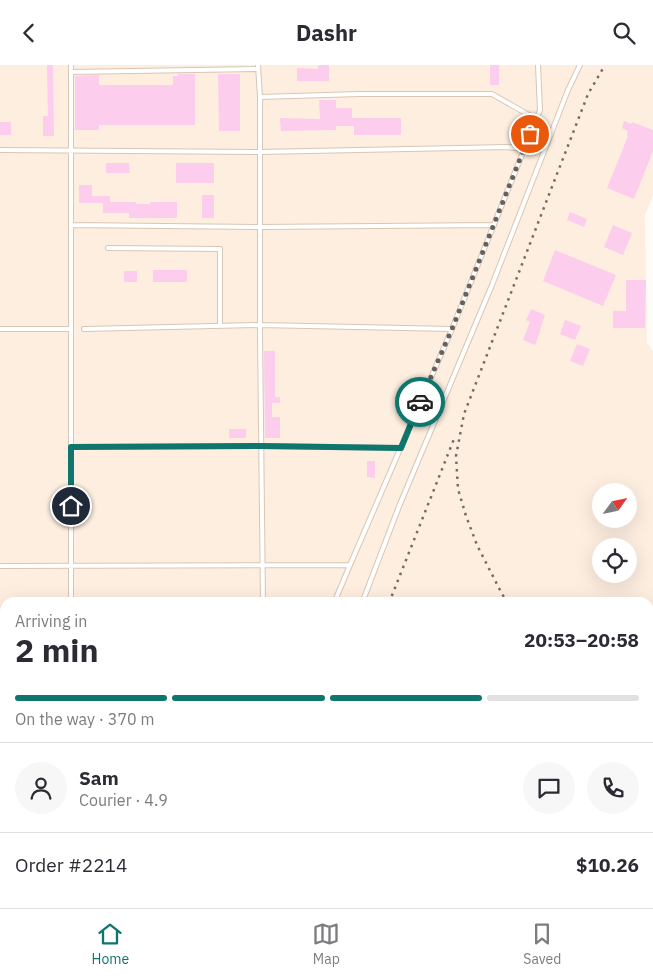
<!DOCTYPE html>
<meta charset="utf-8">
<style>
:root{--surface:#fff;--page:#f7f7f7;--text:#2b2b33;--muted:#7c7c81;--line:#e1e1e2;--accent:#0f766e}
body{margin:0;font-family:"IBM Plex Sans",sans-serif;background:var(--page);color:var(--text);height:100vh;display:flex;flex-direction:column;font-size:19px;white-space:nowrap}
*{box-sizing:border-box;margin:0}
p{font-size:16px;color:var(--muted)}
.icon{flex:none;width:28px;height:28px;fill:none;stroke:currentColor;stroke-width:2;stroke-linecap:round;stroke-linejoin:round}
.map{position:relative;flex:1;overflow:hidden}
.sheet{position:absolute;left:0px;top:532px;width:654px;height:311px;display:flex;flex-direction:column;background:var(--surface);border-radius:15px 15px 0 0;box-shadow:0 5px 20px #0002}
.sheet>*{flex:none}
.needle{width:32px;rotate:57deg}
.buttons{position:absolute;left:592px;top:418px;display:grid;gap:10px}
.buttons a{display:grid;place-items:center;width:45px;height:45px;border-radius:50%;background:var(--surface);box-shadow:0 5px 20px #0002;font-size:25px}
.pin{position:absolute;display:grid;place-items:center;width:42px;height:42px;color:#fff;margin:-21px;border:2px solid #fff;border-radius:50%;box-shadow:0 1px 5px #0007}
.courier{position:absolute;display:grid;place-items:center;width:50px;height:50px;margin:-25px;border:4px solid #0f766e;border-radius:50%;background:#fff;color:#222;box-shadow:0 1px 6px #0007}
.head em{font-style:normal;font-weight:800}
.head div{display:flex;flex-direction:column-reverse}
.head{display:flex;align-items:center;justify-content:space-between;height:85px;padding:0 15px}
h1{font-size:32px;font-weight:800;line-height:38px}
.bar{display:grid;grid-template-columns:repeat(4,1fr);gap:8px 5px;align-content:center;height:60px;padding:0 15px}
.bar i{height:6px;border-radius:4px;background:var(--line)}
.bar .on{background:var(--accent)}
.bar p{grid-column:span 4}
.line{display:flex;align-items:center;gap:12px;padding:0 15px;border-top:1px solid var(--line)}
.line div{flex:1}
.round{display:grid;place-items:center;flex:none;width:52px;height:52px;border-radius:26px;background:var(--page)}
header{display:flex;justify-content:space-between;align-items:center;height:65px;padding:0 15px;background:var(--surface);font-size:22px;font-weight:800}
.dock{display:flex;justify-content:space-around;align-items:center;height:70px;border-top:1px solid var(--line);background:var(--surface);font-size:14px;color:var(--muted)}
.dock a{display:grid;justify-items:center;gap:2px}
.dock .on{color:var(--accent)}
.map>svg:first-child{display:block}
.built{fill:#fdeee0;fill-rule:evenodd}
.building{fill:#fccdec}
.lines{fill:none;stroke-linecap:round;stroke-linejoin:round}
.lane-casing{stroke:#d9c6b4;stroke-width:6}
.secondary-casing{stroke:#d9c6b4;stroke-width:14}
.lane{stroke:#fff;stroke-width:4}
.secondary{stroke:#fff;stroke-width:11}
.rail{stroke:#726d68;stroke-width:2.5;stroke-dasharray:2.5 5;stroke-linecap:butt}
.done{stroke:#66615c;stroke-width:5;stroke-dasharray:0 9}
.route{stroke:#0f766e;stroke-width:6}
</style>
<header><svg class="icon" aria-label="back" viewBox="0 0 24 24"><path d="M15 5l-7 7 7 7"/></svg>Dashr<svg class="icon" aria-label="search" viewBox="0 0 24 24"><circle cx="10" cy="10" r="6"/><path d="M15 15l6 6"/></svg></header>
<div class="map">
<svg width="653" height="843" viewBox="0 0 653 843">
<rect width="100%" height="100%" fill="#fffbf7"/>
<path class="built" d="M0 0H653V130L645 150 647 278 653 286V843H131L125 839H649V538H5V772L0 770ZM601 426H629V454H601ZM601 481H629V509H601Z"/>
<path class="building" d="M47 0H53L54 71H43V51H48Z
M318 0H329V16H297V3L318 4Z
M490 0H499V20H490Z
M178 9H195V60H99V65H75V11L99 10V20H173V11H178Z
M218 9H240V66H219Z
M319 35H336V43H352V53H401V70H354V61H336V65L281 66 280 53 320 54Z
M624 56 631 59 632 57 653 65V86L634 134 607 123 628 71H627L628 66 622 63Z
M0 57H11V70H0Z
M106 98H129L130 108H106Z
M176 98H214V118H176Z
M79 120H92V131H110V137H136V139H150V137H177V153H129V148H103V138H79Z
M202 130H214V153H202Z
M570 147 587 154 584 162 567 155Z
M613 160 632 168 623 190 604 182Z
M555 185 616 210 603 241 543 216Z
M153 205H187V217H153Z
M124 206H137V217H124Z
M626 215H646L645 263H613V246H626Z
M531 244 545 250 540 264H541L535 280 523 275 530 257 526 255Z
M565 255 581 261 575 275 560 269Z
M577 279 590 284 583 301 570 296Z
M264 286H275V332H280V338H272V352H280V373H265Z
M229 364H246V373H229Z
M367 396H375V413L367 412Z"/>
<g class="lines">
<defs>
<path id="lane" d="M71 0V538
M258 0 260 32 360 29H492L536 54
M71 7 258 4
M260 32V268L263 538
M0 85 260 87 507 82 524 84
M71 160 260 162 494 160
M108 183 220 184V261
M0 264H71
M84 264 260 260 452 264
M71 382 261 381 401 383
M0 501 350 500 452 264 540 45 538 0
M334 538 350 500
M362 538 400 439 492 220 568 25 580 0
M239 843 240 839"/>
<path id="secondary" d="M0 793 5 795
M94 839 102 843"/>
</defs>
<use href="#lane" class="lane-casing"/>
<use href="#secondary" class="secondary-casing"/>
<use href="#lane" class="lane"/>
<use href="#secondary" class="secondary"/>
<path class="rail" d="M389 538 454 374
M508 538 502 529 477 480 466 451 458 424 456 391 464 349 588 29 605 0
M649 740 653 747
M268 843 269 839"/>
</g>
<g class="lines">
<path class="done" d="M420 337 452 264 530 69"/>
<path class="route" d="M71 441V382L261 381 401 383 420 337"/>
</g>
</svg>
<div class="buttons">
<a><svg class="needle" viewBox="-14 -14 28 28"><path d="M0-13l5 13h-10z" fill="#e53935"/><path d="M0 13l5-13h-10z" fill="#7c7c81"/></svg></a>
<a><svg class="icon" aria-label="locate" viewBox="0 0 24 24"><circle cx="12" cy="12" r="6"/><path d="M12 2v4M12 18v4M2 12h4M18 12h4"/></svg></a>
</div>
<div class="pin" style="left:530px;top:69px;background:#ea580c"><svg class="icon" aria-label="bag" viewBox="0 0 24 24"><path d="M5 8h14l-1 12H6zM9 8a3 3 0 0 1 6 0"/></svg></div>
<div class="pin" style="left:71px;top:441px;background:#1f2937"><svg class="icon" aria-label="home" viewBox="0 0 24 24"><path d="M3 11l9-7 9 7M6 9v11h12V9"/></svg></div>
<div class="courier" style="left:420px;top:337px"><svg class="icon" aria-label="car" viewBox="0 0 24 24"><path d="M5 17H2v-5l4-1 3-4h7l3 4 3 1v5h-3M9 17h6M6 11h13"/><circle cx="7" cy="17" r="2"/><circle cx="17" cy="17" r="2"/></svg></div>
<section class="sheet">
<div class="head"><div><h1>2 min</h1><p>Arriving in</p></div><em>20:53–20:58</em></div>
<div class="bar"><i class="on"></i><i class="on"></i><i class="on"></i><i></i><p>On the way · 370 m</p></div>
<div class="line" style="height:90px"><a class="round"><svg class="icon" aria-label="person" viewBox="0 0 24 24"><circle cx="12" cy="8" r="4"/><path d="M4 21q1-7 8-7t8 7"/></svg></a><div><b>Sam</b><p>Courier · 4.9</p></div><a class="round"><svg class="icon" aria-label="chat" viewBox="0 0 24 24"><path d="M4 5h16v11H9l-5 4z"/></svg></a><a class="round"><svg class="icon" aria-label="phone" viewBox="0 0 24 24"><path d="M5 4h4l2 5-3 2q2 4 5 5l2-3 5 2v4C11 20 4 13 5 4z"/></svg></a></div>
<div class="line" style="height:65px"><div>Order #2214</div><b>$10.26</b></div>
</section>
</div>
<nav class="dock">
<a class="on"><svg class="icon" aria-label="home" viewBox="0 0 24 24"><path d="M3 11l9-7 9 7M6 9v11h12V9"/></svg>Home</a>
<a><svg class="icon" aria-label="map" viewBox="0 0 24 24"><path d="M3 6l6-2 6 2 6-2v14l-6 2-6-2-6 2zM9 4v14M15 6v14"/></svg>Map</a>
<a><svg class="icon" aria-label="saved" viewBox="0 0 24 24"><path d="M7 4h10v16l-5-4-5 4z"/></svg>Saved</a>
</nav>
